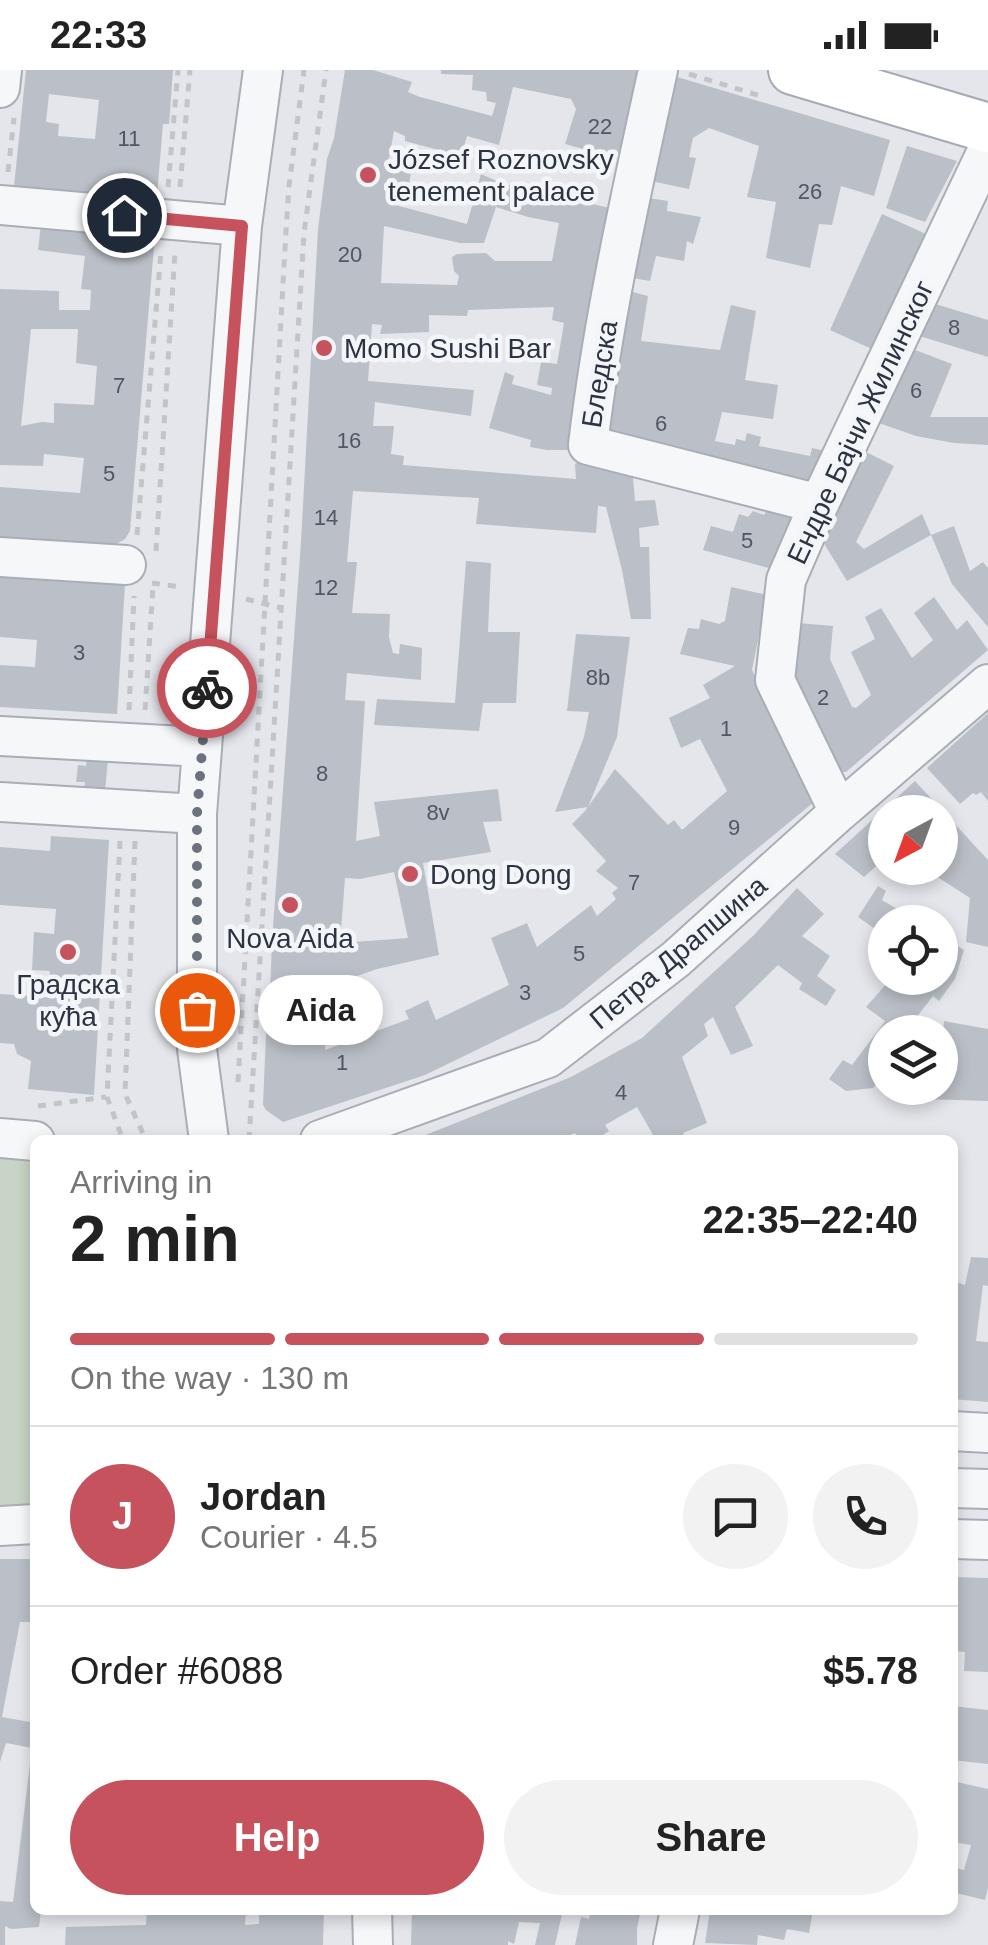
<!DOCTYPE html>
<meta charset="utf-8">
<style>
:root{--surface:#fff;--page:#f2f2f2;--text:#222;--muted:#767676;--line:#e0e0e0;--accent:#c6525d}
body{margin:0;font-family:Arial,sans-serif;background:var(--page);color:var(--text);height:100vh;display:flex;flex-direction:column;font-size:38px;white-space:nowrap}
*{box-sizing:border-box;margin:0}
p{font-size:32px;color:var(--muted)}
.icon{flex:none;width:55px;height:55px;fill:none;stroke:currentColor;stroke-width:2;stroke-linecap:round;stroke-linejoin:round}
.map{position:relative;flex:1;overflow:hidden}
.side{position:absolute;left:30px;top:1065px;width:928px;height:780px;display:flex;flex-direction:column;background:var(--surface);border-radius:15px;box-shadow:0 5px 15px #0003}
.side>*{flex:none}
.needle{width:65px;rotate:221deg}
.buttons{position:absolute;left:868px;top:725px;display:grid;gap:20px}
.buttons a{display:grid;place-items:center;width:90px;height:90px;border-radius:50%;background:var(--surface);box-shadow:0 5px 15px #0003;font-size:50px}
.pin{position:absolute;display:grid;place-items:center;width:85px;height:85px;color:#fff;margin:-42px;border:5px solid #fff;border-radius:50%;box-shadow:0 2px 10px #0007}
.courier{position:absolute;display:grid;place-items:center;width:100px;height:100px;margin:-50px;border:8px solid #c6525d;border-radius:50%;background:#fff;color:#222;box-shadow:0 2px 12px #0007}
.bubble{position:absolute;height:70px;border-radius:35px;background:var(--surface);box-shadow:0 5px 15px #0003;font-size:32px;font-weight:600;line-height:70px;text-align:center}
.headline em{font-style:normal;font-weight:600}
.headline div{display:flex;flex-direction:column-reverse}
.headline{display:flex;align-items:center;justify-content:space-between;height:170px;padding:0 40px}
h1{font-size:65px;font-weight:600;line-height:75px}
.bar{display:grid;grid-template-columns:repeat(4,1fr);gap:15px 10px;align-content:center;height:120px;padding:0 40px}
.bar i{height:12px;border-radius:8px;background:var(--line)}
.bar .on{background:var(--accent)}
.bar p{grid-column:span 4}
.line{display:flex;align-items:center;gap:25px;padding:0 40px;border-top:2px solid var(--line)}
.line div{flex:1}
.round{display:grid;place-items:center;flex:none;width:105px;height:105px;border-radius:52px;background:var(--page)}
.action{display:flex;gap:20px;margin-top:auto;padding:20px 40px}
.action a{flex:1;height:115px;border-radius:60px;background:var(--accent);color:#fff;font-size:40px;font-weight:600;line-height:115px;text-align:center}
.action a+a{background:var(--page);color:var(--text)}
.status{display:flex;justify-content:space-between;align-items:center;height:70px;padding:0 50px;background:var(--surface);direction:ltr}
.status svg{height:28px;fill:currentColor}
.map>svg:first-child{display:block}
.green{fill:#c8d4c5}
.building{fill:#bbbfc7;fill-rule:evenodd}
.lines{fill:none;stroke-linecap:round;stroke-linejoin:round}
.minor-casing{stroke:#a9adb5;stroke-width:42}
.major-casing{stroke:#a4aab6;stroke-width:52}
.path{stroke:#c1c4c9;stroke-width:5;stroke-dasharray:8 8;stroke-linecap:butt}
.minor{stroke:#f6f7f9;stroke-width:38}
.major{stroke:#fff;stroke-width:48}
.done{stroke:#6c727d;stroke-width:10;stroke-dasharray:0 18}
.route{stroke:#c6525d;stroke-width:12}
.poi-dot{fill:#c6525d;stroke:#f3f5f8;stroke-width:4}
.labels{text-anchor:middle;stroke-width:9;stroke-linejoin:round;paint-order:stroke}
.number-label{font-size:22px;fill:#505663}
.poi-label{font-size:28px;fill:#2c3342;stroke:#f3f5f8;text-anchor:start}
.street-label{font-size:28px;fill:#2c3342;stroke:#f3f5f8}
</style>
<div class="status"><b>22:33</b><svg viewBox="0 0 49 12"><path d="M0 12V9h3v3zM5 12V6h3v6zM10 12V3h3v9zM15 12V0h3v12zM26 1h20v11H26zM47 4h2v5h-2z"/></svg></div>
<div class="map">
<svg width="988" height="1875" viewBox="0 0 988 1875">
<rect width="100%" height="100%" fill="#e4e6eb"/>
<path class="green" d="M0 1087 35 1090V1437L0 1439Z"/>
<path class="building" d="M26 0H173L169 54H163L156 137 13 126ZM49 24 99 30 95 69 58 66 59 54 46 52Z
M345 0H373L412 12 408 22 420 27 492 46 496 33 487 31 486 22 472 20 473 5 441 4V0H644L623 90 565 74 576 39 571 29 513 17 499 75 467 66 461 86 405 71V66L394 61 387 99 411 102 408 120H402L400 131 395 135 467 154 481 104 501 113 614 139 569 380H547L530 377 531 370 489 358 505 302 514 306 512 314 551 325 552 318 537 315 541 292 557 294 564 253 552 250 554 237 468 240 467 246 429 245V262L380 264 382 255 372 254 368 311 474 320 471 346 375 332 373 356H394L391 384 404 386 403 395 576 409 575 394 584 389 632 397 635 431 655 430 659 455 639 458 640 477H649L651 549H631L622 500 606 437 598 436 596 463 476 454 479 428 353 421 347 492H357L352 543 390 544 389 567 393 583 399 584 400 574 422 578 421 610 347 603 345 630 365 631 356 771 380 766 374 732 498 719 502 751 483 752 491 782 423 793 439 885 377 899 354 907 359 919 344 924 347 940 327 942 325 980 409 949 405 941 428 930 436 950 509 915 491 868 527 853 537 877 591 835 597 846 616 829 612 823 618 818 596 801 606 791 572 754 585 741 615 699 668 755 674 750 682 760 727 721 700 669 681 678 669 648 710 628 703 615 735 596 680 584 688 558 699 559 701 549 719 554 725 551 731 517 767 525 752 600 814 732 563 938 425 1005 283 1052 266 1040 263 1035 266 965 269 946 272 871 301 472 318 159 327 89 334 68ZM496 137 528 147 559 153 552 191H495L486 183 457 184 452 187 454 201 459 206 457 215 381 213 384 156 460 173H484ZM394 802 408 868 340 873 345 808 360 809Z
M667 4 890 70 874 126 841 116 832 155 819 154 810 198 766 188 776 132 747 127 759 76 709 58 693 68 689 87 696 88 689 119 646 110Z
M907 76 957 91 925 152 886 138Z
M642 127 668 131 667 141 701 147 693 174 687 171 684 191 656 186 650 211 627 207Z
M882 144 926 164 874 280 830 260Z
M41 154 155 165 130 461 125 469 113 476 0 469V417L80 423 84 388 44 384 43 396 0 395V219L59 221V240H90L91 220 81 219 85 186 38 180ZM31 259H78L76 293 97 296 94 335 54 333V353L42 352 21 356Z
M625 220 648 226 641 271 720 280 731 235 756 241 745 310 778 315 773 349 722 342 715 371 735 375 736 369 745 371 747 363 761 367 759 376 810 386 812 378 825 381 810 413 600 362Z
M932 233 988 250V287L916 265Z
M910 278 952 294 930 347H988V375L954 373 916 366 876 352Z
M864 381 894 396 856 472 864 479 922 444 931 465 847 511 820 467Z
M770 432 800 440 772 499 703 480 711 456 733 462 739 444 748 447 753 441 764 445Z
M954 456 970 501 983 492 988 498V557L952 514 931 465Z
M466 491 491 493 488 562H520L516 633H483L479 661 374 655 377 629 455 633Z
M0 506 125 514 117 644 0 637V595L35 597 37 570 0 567Z
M934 527 957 560 967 550 988 580 846 702H835L790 606 797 553 833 556 830 589 852 637 856 638 871 625 851 582 875 569 865 547 881 538 912 588 933 570 914 543Z
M576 564 630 567 617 667 588 737 555 742 584 667 589 642 567 641Z
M988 643V731L981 722 976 725 973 723 960 734 927 698Z
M87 688 108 689 105 721 84 719 85 712H76L78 695 86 696Z
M915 711 988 790V877L966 872 970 828 933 804 927 798H940V742H885V788L864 807 835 784Z
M51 766 109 770 94 1025 28 1019 31 991 17 984 14 974 0 973V924L48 927 50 901 32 900 34 862 54 864 56 839 0 835V777L50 781Z
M878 816 886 821 882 830 919 852H885V866L858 847Z
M797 818 824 844 802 866 830 886 817 906 836 920 826 936 799 919 802 913 778 895 735 937 753 976 731 985 713 947 704 954 708 966 682 987 707 1053 683 1063 686 1070H656L637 1037 605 1055 609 1061 595 1070H579L575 1063 557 1070H413L571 1007 642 968 754 865Z
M940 865 964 880 955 909 939 931 933 926 916 948 922 953 915 962H885V1002L873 1018 846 1021 829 1009 843 990 852 995 885 951 866 937 888 912 897 918 905 908H940Z
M944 951 988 959V1031L923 1029 924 1018H940V972H942Z
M971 1187 988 1188V1216L983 1215 976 1271 988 1272V1332L952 1329V1211L965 1215Z
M0 1489H35V1552H20L2 1647 35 1653V1840H41L39 1857 11 1859 5 1856V1875H0V1831L13 1832 32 1678 6 1673 0 1692Z
M952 1507 988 1508V1602L964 1601 965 1582 952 1581Z
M952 1636 988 1640V1694L952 1690Z
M952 1711 988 1719V1818L985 1830 952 1822V1797L964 1800 971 1775 952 1772Z
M147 1840H246L245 1855 259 1854V1840H324L323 1875H65L66 1857 146 1855Z
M412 1840H543L562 1844 555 1875H535L540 1853 519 1852 514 1874 508 1871V1875H411Z
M591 1840H641L637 1858V1875H575L581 1847 589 1849Z
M710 1840H813L809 1863 787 1859 784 1870 758 1865 757 1875 705 1873Z"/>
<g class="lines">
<defs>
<path id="minor" d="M658 0C631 124 603 248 588 375L819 434
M0 18 2 0
M0 135 242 156
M0 487 126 495
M0 666 202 677
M0 732 197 744
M839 742 775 610 786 510 819 434 988 79
M0 1068 35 1071
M209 1070 197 979V744L242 156 263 0
M320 1070 548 988 676 889 839 742 988 614
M952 1361 988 1363
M952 1418 988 1419
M0 1456 35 1454
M952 1469 988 1470
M372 1840 373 1875
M673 1875 680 1840"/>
<path id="major" d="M793 0 988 58"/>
</defs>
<use href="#minor" class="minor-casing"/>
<use href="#major" class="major-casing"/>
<path class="path" d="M689 4 764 27
M8 102 14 48
M168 117 178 0
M180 117 190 0
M137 465 161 182
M156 481 175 182
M152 513 181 517
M246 529 281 538
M129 640 134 526
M145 640 153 517
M120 771 107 1027 123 1070
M135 771 125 1024 146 1070
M238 1012 286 161 289 116 304 0
M38 1036 106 1027
M249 1070 304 163 326 0"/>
<use href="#minor" class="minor"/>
<use href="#major" class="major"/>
</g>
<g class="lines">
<path class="done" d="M197 940V744L207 618"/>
<path class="route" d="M124 145 242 156 207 618"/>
</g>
<g class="poi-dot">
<circle cx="368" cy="105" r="10"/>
<circle cx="324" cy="278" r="10"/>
<circle cx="410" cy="804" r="10"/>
<circle cx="290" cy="835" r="10"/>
<circle cx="68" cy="882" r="10"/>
</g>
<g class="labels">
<g class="number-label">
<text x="600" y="64">22</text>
<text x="129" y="76">11</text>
<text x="810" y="129">26</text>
<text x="350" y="192">20</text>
<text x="954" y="265">8</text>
<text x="119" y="323">7</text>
<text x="916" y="328">6</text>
<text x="661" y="361">6</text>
<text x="349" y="378">16</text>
<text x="109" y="411">5</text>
<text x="326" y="455">14</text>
<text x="747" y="478">5</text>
<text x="326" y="525">12</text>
<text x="79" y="590">3</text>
<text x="598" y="615">8b</text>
<text x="823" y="635">2</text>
<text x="726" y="666">1</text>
<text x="322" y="711">8</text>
<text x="438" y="750">8v</text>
<text x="734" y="765">9</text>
<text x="634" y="820">7</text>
<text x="579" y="891">5</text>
<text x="525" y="930">3</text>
<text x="342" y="1000">1</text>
<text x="621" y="1030">4</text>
</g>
<g class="poi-label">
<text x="388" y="99">József Roznovsky<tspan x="388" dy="32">tenement palace</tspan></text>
<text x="344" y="288">Momo Sushi Bar</text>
<text x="430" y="814">Dong Dong</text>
<text x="290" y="878" text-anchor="middle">Nova Aida</text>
<text x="68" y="924" text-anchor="middle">Градска<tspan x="68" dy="32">кућа</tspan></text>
</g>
<g class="street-label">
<text transform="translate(599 304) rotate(-81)" y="10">Бледска</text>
<text transform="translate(860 352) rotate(-65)" y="10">Ендре Бајчи Жилинског</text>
<text transform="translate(678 882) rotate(-40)" y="10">Петра Драпшина</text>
</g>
</g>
</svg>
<div class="buttons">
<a><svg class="needle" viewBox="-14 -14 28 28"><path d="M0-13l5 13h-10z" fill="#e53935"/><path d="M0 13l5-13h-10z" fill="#767676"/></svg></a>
<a><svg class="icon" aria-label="locate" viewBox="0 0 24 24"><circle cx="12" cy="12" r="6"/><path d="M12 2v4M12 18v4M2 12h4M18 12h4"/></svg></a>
<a><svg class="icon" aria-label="layers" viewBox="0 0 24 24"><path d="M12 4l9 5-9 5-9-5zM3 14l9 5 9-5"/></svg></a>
</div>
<div class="pin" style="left:197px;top:940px;background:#ea580c"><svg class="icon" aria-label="bag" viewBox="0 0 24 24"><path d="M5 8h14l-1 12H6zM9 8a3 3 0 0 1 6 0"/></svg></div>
<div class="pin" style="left:124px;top:145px;background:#1f2937"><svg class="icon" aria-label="home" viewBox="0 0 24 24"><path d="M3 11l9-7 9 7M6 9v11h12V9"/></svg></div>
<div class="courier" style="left:207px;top:618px"><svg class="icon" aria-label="bike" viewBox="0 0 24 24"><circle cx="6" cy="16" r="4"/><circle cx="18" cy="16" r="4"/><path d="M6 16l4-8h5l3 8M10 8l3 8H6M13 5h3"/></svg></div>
<div class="bubble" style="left:258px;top:905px;width:125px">Aida</div>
<section class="side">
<div class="headline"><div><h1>2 min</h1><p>Arriving in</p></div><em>22:35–22:40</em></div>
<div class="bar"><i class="on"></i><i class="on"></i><i class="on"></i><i></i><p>On the way · 130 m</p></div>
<div class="line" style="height:180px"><b class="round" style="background:var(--accent);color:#fff">J</b><div><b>Jordan</b><p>Courier · 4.5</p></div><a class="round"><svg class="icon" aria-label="chat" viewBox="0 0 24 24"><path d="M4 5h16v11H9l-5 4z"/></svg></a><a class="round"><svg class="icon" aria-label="phone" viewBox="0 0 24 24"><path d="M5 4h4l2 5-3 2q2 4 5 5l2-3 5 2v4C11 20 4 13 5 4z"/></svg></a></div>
<div class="line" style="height:130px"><div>Order #6088</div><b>$5.78</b></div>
<div class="action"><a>Help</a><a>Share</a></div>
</section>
</div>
